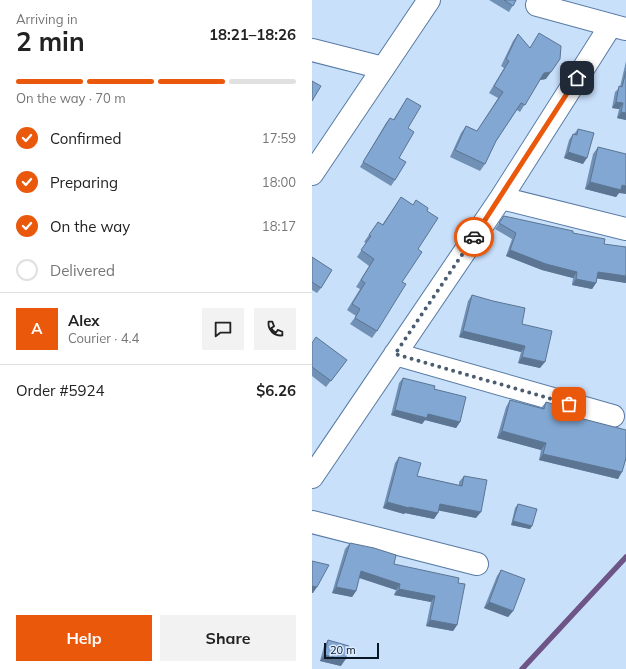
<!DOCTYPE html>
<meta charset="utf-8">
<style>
:root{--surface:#fff;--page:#f2f2f2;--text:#222;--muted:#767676;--line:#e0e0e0;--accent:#ea580c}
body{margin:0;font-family:Mulish,sans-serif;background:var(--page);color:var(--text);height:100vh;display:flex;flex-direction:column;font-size:15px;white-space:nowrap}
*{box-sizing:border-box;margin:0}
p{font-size:13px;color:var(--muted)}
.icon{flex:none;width:22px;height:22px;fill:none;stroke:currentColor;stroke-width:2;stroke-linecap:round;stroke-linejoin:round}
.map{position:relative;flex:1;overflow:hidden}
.sheet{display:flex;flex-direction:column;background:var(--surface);width:312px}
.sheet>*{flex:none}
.scale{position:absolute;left:12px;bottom:10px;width:55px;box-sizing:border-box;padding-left:4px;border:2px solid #091727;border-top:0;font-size:11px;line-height:14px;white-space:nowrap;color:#091727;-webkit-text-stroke:3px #ddecff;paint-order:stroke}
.pin{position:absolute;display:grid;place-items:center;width:34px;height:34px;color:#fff;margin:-17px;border-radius:8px;box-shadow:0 2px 6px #0006}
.courier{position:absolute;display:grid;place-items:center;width:40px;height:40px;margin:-20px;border:3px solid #ea580c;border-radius:50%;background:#fff;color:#222;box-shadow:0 1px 5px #0007}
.head em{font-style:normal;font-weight:700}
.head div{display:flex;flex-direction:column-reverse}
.head{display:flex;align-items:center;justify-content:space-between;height:68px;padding:0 16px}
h1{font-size:26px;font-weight:700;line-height:30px}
.bar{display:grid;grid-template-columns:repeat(4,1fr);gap:6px 4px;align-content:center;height:48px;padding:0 16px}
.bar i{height:5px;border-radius:3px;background:var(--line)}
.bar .selected{background:var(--accent)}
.bar p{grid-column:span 4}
.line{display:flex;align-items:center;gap:10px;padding:0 16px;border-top:1px solid var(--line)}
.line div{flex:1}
.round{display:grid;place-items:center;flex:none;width:42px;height:42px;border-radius:0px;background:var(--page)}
ol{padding:0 16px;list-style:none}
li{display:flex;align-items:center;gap:12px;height:44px}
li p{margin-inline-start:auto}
li .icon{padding:4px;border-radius:50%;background:var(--accent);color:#fff;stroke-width:4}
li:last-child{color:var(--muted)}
li i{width:22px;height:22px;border:2px solid var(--line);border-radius:50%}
.cta{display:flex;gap:8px;margin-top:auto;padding:8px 16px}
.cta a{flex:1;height:46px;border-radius:0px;background:var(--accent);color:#fff;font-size:16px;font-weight:700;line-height:46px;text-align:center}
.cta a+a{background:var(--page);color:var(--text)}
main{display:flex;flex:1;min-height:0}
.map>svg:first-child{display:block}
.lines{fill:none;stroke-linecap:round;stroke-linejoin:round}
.stream{stroke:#6e5587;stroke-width:5.5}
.minor-casing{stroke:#587ba4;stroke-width:24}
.major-casing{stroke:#587ba4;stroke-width:24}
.minor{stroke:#fff;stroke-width:22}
.major{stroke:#fff;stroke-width:22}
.wall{fill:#7090b5}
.shaded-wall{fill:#5b7593}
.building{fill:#82a7d2;stroke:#5b7593}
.done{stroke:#4c5d71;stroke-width:4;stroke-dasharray:0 7.2}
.route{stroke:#ea580c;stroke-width:5}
</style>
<main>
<section class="sheet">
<div class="head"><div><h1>2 min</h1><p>Arriving in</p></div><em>18:21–18:26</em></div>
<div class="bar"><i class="selected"></i><i class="selected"></i><i class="selected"></i><i></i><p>On the way · 70 m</p></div>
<ol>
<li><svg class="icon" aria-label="check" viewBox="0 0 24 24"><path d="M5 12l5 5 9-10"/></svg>Confirmed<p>17:59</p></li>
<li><svg class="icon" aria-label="check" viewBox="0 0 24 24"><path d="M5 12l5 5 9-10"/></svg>Preparing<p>18:00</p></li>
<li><svg class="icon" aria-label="check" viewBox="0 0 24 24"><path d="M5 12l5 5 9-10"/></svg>On the way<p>18:17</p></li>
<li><i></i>Delivered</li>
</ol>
<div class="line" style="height:72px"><b class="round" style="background:var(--accent);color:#fff">A</b><div><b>Alex</b><p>Courier · 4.4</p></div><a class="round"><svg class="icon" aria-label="chat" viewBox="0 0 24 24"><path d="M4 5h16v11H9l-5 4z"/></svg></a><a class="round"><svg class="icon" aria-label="phone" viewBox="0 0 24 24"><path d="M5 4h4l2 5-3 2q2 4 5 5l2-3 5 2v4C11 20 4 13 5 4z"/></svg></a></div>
<div class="line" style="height:52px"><div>Order #5924</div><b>$6.26</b></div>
<div class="cta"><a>Help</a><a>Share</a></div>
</section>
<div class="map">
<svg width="314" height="669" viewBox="0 0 314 669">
<rect width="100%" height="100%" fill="#c9e0fb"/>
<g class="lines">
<path class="stream" d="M210 669 314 557"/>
<defs>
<path id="minor" d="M225 5 313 29
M0 50 71 68
M189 198 314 229
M83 354 301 416
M0 477 189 198 299 25
M0 522 165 564"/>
<path id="major" d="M0 174 117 0"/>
</defs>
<use href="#minor" class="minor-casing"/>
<use href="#major" class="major-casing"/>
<use href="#minor" class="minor"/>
<use href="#major" class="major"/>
</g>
<path class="wall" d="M177 0H204L197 12Z
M227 33 234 79 228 80 208 112 205 110 184 141 173 164 168 171 138 157 149 133 154 126 165 131 186 98 177 93 192 68 189 66 201 41 206 34 218 48Z
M314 61V120L305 118 307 109 300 108 303 92 308 87Z
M95 98 96 128 87 158 83 180 79 186 48 167 74 123 78 118 81 120Z
M266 129 271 164 252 158 257 140 261 134H262Z
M286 147 307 193 304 197 273 189 281 154Z
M89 197 101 205 115 211 106 249 90 282 65 331 60 338 38 324 44 316 35 310 48 289 44 287 57 266 45 257 54 243 52 242 66 222 70 225Z
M192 216 261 233 292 244 314 283 285 278 284 283 280 289 260 285 261 278 230 270 194 256 200 239 183 229Z
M0 257 9 288 5 293 0 290Z
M160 295 210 324 228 368 206 363 209 352 147 337 156 301Z
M0 343 35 360 14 387 0 376Z
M91 378 122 389 148 422 144 428 113 420 110 424 79 415 87 383Z
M198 400 229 408 234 402 256 415 314 430V461H313L306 479 227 460 229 450 185 438 194 407Z
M87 457 105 476 147 485V482L152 476 164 518 127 510 122 519 93 513 92 514 71 508 83 463Z
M206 504 220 526 218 529 199 525 203 508Z
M38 543 82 564 146 583 145 625 141 631 114 626 119 602 82 595 84 590 47 578 44 591 40 597 20 593 33 549Z
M189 570 201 611 196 617 172 608 185 576Z
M16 640 29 666 8 661 12 646Z"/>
<path class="shaded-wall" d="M239 72 234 79 228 80 232 73Z
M304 102 311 103 307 109 300 108Z
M309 112 314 113V120L305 118Z
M256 152 275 158 271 164 252 158Z
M278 182 314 186V194L307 193 304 197 273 189Z
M198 250 265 272 261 278 230 270 194 256Z
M286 272 314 276V283L282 278Z
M264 279 284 283 280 289 260 285Z
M151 331 213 346 209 352 147 337Z
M210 357 233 362 228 368 206 363Z
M83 410 116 414 148 422 144 428 113 420 110 424 79 415Z
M190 431 234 443 229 450 185 438Z
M231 454 310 472 306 479 227 460Z
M75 502 97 507 126 513 122 519 93 513 92 514 71 508Z
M128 504 169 512 164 518 124 510Z
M201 521 220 526 218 529 199 525Z
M49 571 88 584 84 590 45 577Z
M0 586 5 587 1 593H0Z
M24 587 44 591 40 597 20 593Z
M87 589 123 596 119 602 82 595Z
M177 602 201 611 196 617 172 608Z
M118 620 145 625 141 631 114 626Z
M12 655 33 660 29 666 8 661Z"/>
<path class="building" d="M192 0H204L201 6Z
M227 33 249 46 248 59 239 72 232 73 213 105 209 103 184 141 173 164 143 150 154 126 165 131 191 92 182 86 197 61 194 59 206 34 218 48Z
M314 71V113L309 112 311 103 304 102 307 86 310 87Z
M0 81 9 86 0 101Z
M95 98 109 106 96 128 102 132 87 158 94 162 83 180 51 162 78 118 82 120Z
M266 129 282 133 275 158 256 152 261 134 265 135Z
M286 147 314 154V186L310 185 309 190 278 182Z
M89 197 101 205 104 200 116 208 115 211 126 218 106 249 110 252 90 282 94 284 65 331 43 318 48 309 40 304 53 283 49 280 62 259 49 250 59 236 57 235 66 222 71 225Z
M192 216 261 231V233L293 239 292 244 314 247V276L286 272 284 283 264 279 265 272 234 264 198 250 204 233 187 223Z
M0 257 20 270 9 288 0 282Z
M160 295 181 301 213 308 210 324 240 331 233 362 210 357 213 346 151 331Z
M4 337 35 360 19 381 0 367V343Z
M91 378 123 386 122 389 154 397 148 422 116 414 115 418 83 410Z
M198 400 232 409 234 402 257 409 256 415 314 430V458L310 472 231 454 234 443 190 431Z
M87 457 109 463 105 476 150 486 152 476 175 480 169 512 128 504 126 513 97 507V508L75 502Z
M206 504 225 509 220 526 201 521Z
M38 543 62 548 84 555 82 564 147 578 146 583 153 584 145 625 118 620 123 596 87 589 88 584 49 571 44 591 24 587Z
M0 561 17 565 5 587 0 586Z
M189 570 213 579 201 611 177 602Z
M16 640 37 646 33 660 12 655Z"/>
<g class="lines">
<path class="done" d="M162 237 83 354 257 404"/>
<path class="route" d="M162 237 265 78"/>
</g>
</svg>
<div class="scale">20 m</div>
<div class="pin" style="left:257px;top:404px;background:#ea580c"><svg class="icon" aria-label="bag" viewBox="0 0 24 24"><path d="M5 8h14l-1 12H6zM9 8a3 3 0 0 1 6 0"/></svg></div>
<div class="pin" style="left:265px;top:78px;background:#1f2937"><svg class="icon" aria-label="home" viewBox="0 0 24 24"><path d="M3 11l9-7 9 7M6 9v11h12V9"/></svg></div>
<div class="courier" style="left:162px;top:237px"><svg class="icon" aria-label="car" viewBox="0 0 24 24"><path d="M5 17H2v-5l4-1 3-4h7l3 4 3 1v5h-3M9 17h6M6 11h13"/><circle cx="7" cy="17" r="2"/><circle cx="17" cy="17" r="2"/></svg></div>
</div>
</main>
